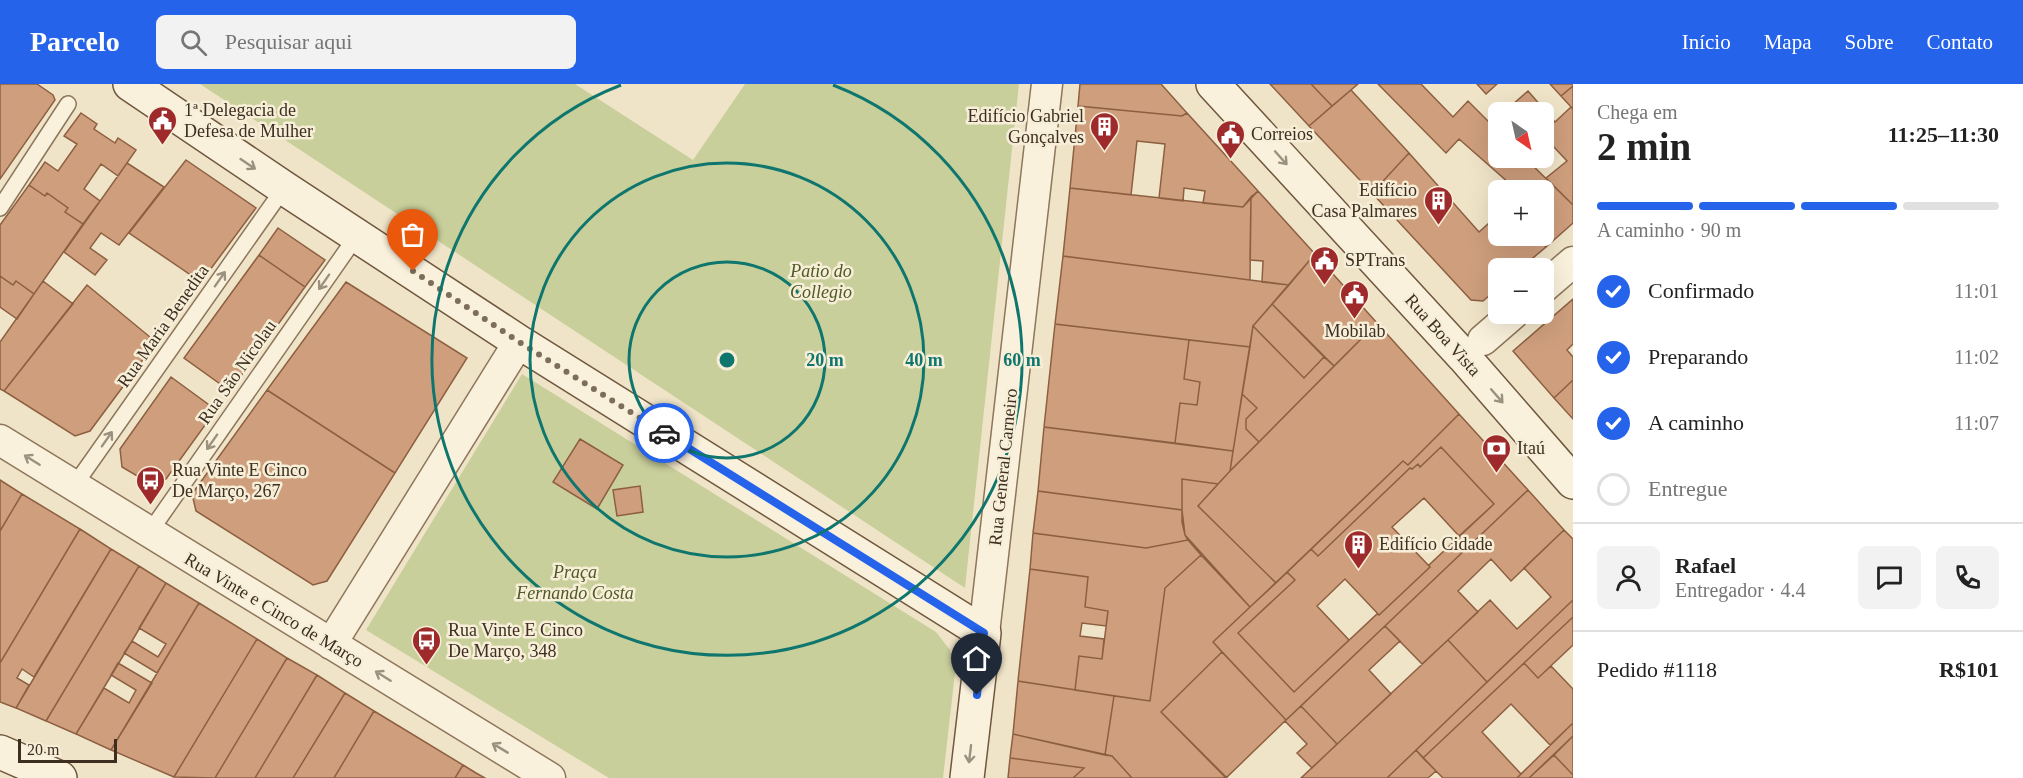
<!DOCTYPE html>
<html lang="pt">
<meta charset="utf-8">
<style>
:root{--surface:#fff;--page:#f2f2f2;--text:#222;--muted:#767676;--line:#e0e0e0;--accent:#2563eb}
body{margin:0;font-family:"Times New Roman",serif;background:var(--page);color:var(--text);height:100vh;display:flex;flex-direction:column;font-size:22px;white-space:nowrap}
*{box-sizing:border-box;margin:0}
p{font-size:20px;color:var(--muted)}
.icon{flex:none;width:33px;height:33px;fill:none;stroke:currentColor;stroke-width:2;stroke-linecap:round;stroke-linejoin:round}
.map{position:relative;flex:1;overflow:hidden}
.side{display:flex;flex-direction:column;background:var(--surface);width:450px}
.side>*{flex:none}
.needle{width:39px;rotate:146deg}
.controls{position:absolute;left:1488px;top:18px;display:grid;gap:12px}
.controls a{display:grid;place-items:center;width:66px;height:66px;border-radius:9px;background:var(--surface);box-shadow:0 6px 24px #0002;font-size:30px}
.scale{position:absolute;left:18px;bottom:15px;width:99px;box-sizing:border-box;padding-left:6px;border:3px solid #3d2e20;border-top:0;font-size:16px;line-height:21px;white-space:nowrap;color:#3d2e20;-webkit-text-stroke:4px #f7eed8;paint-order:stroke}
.pin{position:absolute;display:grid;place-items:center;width:51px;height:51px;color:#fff;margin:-62px -26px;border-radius:50% 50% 50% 0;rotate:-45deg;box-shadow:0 0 6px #0007}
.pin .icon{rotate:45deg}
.courier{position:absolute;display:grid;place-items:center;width:60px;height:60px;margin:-30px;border:4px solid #2563eb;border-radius:50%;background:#fff;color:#222;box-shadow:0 2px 8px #0007}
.headline em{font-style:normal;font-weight:800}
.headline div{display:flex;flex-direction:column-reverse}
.headline{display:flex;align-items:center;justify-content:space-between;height:102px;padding:0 24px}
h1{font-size:39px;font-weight:800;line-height:45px}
.bar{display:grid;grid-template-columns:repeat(4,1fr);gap:9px 6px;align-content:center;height:72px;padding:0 24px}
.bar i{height:8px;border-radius:4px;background:var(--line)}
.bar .active{background:var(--accent)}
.bar p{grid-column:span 4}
.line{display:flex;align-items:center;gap:15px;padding:0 24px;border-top:2px solid var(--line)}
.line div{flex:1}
.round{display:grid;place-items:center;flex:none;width:63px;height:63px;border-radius:9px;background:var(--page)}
ol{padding:0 24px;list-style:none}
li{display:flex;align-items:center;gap:18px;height:66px}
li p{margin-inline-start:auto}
li .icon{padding:6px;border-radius:50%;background:var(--accent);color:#fff;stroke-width:4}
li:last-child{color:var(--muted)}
li i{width:33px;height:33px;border:3px solid var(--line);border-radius:50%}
header{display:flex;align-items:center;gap:36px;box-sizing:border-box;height:84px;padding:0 30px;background:var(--accent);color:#fff}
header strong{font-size:28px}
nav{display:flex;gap:33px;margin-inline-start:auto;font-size:21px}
.search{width:420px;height:54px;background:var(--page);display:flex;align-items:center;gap:15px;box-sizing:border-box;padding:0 21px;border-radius:9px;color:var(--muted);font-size:22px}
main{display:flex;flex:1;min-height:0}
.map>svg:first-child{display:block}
.green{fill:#c9cf9b}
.building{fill:#cf9f7d;stroke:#8d5f41;stroke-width:1.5}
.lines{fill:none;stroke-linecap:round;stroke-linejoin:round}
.lane-casing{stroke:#8d765c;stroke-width:18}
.street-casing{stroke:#8d765c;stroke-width:33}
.secondary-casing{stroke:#6f573f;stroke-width:36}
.lane{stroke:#faf1dc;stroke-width:15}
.street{stroke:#faf1dc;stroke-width:30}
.secondary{stroke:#faf1dc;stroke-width:33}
.oneway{stroke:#9c907e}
.done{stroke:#7c6e5b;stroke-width:6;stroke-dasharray:0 10.8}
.route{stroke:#2563eb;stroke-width:8}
.ring{fill:none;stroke:#0f766e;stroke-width:3}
.labels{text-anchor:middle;stroke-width:5;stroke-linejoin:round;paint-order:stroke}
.poi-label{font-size:18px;fill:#3d2e20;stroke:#f7eed8;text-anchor:start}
.park-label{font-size:18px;font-style:italic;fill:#4d5a26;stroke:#f7eed8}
.street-label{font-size:18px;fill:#3d2e20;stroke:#f7eed8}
.centre{fill:#0f766e;stroke:#f7eed8;stroke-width:3}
.ring-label{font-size:18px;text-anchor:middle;font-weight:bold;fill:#0f766e;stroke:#f7eed8;stroke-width:5;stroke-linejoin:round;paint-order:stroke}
</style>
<header>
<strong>Parcelo</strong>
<div class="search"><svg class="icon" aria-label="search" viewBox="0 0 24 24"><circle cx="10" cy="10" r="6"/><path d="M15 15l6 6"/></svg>Pesquisar aqui</div>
<nav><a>Início</a><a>Mapa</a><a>Sobre</a><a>Contato</a></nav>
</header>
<main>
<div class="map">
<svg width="1573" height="694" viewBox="0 0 1573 694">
<rect width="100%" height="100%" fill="#f0e4c8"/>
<path class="green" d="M200 0H575L693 76 745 0H1019L965 504Z
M522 290 936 548 950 566 955 589 943 694H609L366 546Z"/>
<path class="building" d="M0 0H37L53 11 55 16 0 95Z
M1080 0H1161L1187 29 1182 32 1078 22Z
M1270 0H1311L1332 22 1309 42Z
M1311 0H1358L1332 22Z
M1378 0H1421L1453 33 1468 17 1498 47V74H1525L1573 121V139L1546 163 1535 152H1544V106H1517L1459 55 1446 69Z
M1477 0H1497L1486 10Z
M1550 0H1573V2L1561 12Z
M1573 2V25L1561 12Z
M1351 6 1409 69 1372 109 1309 42Z
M1528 7 1555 38 1571 23 1573 25V121L1546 94 1567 77 1553 62 1544 70V28H1504Z
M1078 22 1182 32 1187 29 1258 107 1243 123 1203 119 1205 107 1184 104 1183 117 1159 114 1165 60 1137 57 1131 111 1070 104Z
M81 29 97 40 94 45 115 59 118 54 136 66 118 92 101 80 84 105 100 117 83 140 65 128 68 124 47 109 45 112 29 101 45 78 58 87 77 60 64 52Z
M1409 69 1479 148 1498 131V152H1535L1546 163 1521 184H1498V204L1483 217 1471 216 1372 109Z
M186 76 256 124 201 198 129 149Z
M127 79 164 103 119 161 101 149 90 164 107 176 95 191 64 168Z
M29 101 45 112 47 109 68 124 65 128 83 140 34 210 16 197 13 201 0 192V141Z
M1070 104 1243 123 1251 113 1250 196 1063 172Z
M1258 107 1315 170 1289 201 1262 198 1263 177 1250 176 1251 113Z
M278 144 325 176 305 203 259 171Z
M1315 170 1377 239 1334 282 1272 220Z
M259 171 305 203 230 307 184 274Z
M1063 172 1250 196 1289 201 1253 242 1250 263 1055 240Z
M0 192 13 201 16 197 34 210 17 235 0 223Z
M43 197 73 220 4 307 0 305V258Z
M346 198 467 274 395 389 267 306Z
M87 201 156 258 90 347 75 352 4 307Z
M1573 215V260L1567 266 1573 273V296L1554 314 1513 267Z
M1272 220 1324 273 1304 294 1253 242Z
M1377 239 1459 330 1408 381 1403 377 1276 499 1198 422 1230 387Z
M1055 240 1189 256 1184 295 1200 298 1197 321 1180 319 1175 359 1044 343Z
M1253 242 1304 294 1324 273 1334 282 1259 358 1246 345V335L1257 324 1242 310Z
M1189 256 1250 263 1233 367 1175 359 1180 319 1197 321 1200 298 1184 295Z
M171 293 216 326 166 395 149 399 122 383 120 365Z
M1573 296V335L1554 314Z
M267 306 395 389 327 497 313 501 196 427 192 410Z
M1242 310 1257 324 1246 335V345L1259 358 1230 387Z
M1459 330 1528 406 1286 636 1213 558 1287 488 1295 496 1238 549 1294 608 1377 530 1379 531 1430 483 1429 481 1494 420 1441 363 1420 383 1418 380 1412 385 1410 384 1318 472 1311 465 1403 377 1408 381Z
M1044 343 1233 367 1230 387 1218 400 1182 395V426L1038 407Z
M580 355 623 381 597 425 553 398Z
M1441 363 1494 420 1459 452 1424 414 1392 443 1430 483 1379 531 1345 495 1317 522 1349 556 1294 608 1238 549 1295 496 1287 488 1311 465 1318 472 1410 384 1412 385 1418 380 1420 383Z
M1182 395 1218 400 1198 422 1276 499 1250 523 1185 451 1182 438Z
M0 396 22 410 0 447Z
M640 402 643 428 617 432 613 406Z
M1528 406 1564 446 1511 497 1491 475 1458 507 1478 528 1422 580 1385 542Z
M1038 407 1182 426 1185 451 1188 456 1146 464 1033 449Z
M22 410 80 445 0 579V447Z
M80 445 111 465 34 593 22 585 17 594 29 601 16 624 0 618V579Z
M1564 446 1573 455V516L1487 598 1448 556 1490 516 1517 545 1551 513 1524 484Z
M1033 449 1146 464 1188 456 1201 471 1165 504 1150 617 1075 606 1079 572 1102 575 1108 527 1085 523 1088 493 1030 485Z
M111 465 139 482 46 637 16 624Z
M1201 471 1250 523 1213 558 1222 568 1161 628 1227 694H1132L1112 672 1105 671 1114 612 1150 617 1165 504Z
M139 482 166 499 132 557 76 650 46 637Z
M1030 485 1088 493 1085 523 1108 527 1106 542 1082 539 1080 552 1104 555 1102 575 1079 572 1075 606 1018 597Z
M166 499 199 519 157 589 124 569 132 557 158 573 166 560 139 544Z
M1573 516V533L1423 674 1416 666Z
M199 519 257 555 174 693 111 666Z
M1573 533V561L1538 594 1524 579Z
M1385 542 1400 557 1369 586 1391 610 1337 660 1301 622Z
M257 555 287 574 215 694 174 693Z
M1448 556 1487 598 1387 694H1301Z
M1222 568 1286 636 1226 694 1161 628Z
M287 574 317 591 255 694H215Z
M118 579 152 599 111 666 76 650 104 604 129 619 136 606 111 591Z
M1524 579 1538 594 1551 582 1573 605V639L1550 661 1511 620 1482 648 1521 690 1517 694H1443L1423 674Z
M317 591 345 609 293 694H255Z
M1018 597 1114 612 1105 671 1013 650Z
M345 609 374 627 334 694H293Z
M1301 622 1337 660 1312 684 1297 669 1307 660 1285 637Z
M374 627 463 681 455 694H334Z
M1573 639V652L1529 694H1517Z
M1013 650 1112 672 1132 694H1073L1084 684 1010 674Z
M1573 652V691L1554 671Z
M1416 666 1436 687 1428 694H1387Z
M1554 671 1573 691V694H1529Z
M1010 674 1084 684 1073 694H1008Z
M463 681 476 689 485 694H455Z"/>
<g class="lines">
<defs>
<path id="lane" d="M0 124 68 20
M74 402 284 104
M149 449 358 150"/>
<path id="street" d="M1544 203 1573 178
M1483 256 1513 230
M0 356 550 694
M984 549 1047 0
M331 560 519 258"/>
<path id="secondary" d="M130 0 284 104 519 258 984 549 967 694
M1213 0 1464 273 1573 398
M0 668 60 694"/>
</defs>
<use href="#lane" class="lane-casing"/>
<use href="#street" class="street-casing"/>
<use href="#secondary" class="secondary-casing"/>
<use href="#lane" class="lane"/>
<use href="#street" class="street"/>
<use href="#secondary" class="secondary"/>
</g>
<defs><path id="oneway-shaft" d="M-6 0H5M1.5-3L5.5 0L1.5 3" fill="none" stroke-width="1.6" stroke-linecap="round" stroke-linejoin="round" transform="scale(1.5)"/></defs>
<g class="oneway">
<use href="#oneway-shaft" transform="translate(1281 74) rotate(48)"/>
<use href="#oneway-shaft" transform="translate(248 80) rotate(34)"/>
<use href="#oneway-shaft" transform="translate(220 195) rotate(-55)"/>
<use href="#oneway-shaft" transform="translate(324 198) rotate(125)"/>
<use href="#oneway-shaft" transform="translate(1497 312) rotate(49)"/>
<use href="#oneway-shaft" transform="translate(107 355) rotate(-55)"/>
<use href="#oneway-shaft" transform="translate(212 358) rotate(125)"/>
<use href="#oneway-shaft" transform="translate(32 376) rotate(-148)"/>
<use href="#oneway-shaft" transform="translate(383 592) rotate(-148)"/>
<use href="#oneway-shaft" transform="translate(500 664) rotate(-149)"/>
<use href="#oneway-shaft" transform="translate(970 670) rotate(97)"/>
</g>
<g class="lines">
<path class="done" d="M413 187 519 258 664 349"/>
<path class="route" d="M664 349 984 549 977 611"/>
</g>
<g class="ring">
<circle cx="727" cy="276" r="98"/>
<circle cx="727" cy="276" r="197"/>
<path d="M833 1A295 295 0 1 1 621 1"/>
</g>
<defs>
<symbol id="civic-pin" viewBox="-11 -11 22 30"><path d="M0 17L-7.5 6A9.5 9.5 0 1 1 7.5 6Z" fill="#9e2a2b" stroke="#f7eed8"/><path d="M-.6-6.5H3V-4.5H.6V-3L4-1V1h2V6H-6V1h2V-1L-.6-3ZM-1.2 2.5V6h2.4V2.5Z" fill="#fff"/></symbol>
<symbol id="building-pin" viewBox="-11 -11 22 30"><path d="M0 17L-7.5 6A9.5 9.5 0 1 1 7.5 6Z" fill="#9e2a2b" stroke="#f7eed8"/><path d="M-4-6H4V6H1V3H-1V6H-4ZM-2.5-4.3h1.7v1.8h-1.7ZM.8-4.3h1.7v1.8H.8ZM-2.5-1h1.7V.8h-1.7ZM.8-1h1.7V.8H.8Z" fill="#fff"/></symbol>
<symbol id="bank-pin" viewBox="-11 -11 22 30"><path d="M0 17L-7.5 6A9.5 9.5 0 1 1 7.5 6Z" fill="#9e2a2b" stroke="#f7eed8"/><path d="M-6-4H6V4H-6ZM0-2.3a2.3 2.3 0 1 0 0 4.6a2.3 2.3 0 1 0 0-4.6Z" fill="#fff"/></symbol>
<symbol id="bus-pin" viewBox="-11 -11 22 30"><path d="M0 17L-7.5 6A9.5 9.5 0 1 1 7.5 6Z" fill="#9e2a2b" stroke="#f7eed8"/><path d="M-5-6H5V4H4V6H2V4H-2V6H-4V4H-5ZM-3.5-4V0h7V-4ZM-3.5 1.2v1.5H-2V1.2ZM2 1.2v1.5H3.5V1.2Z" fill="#fff"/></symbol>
</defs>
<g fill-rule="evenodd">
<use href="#civic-pin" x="146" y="20" width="33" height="45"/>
<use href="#building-pin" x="1088" y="26" width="33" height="45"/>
<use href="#civic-pin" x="1214" y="34" width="33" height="45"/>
<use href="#building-pin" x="1422" y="100" width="33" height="45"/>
<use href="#civic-pin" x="1308" y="160" width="33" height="45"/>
<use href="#civic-pin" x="1338" y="194" width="33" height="45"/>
<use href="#bank-pin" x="1480" y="348" width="33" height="45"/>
<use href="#bus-pin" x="134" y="380" width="33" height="45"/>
<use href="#building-pin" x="1342" y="444" width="33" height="45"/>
<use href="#bus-pin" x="410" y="540" width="33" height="45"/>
</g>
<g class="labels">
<g class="poi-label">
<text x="184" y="32">1ª Delegacia de<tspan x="184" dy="21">Defesa de Mulher</tspan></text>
<text x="1084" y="38" text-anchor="end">Edifício Gabriel<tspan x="1084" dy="21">Gonçalves</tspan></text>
<text x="1251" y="56">Correios</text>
<text x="1417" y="112" text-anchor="end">Edifício<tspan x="1417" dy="21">Casa Palmares</tspan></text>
<text x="1345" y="182">SPTrans</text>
<text x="1355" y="253" text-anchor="middle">Mobilab</text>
<text x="1517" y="370">Itaú</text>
<text x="172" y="392">Rua Vinte E Cinco<tspan x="172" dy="21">De Março, 267</tspan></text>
<text x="1379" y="466">Edifício Cidade</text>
<text x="448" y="552">Rua Vinte E Cinco<tspan x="448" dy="21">De Março, 348</tspan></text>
</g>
<g class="park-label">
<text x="821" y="193">Patio do<tspan x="821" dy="21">Collegio</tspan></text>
<text x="575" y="494">Praça<tspan x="575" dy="21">Fernando Costa</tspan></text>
</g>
<g class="street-label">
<text transform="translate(163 242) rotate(-55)" y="6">Rua Maria Benedita</text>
<text transform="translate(1443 251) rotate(48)" y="6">Rua Boa Vista</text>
<text transform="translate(237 288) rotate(-55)" y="6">Rua São Nicolau</text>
<text transform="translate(1003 383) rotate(-84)" y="6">Rua General Carneiro</text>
<text transform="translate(274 526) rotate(31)" y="6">Rua Vinte e Cinco de Março</text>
</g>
</g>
<circle cx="727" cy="276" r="9" class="centre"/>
<g class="ring-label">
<text x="825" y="282">20 m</text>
<text x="924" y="282">40 m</text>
<text x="1022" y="282">60 m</text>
</g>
</svg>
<div class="controls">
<a><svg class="needle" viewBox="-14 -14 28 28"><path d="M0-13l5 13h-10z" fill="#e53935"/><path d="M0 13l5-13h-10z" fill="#767676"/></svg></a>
<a>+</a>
<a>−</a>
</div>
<div class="scale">20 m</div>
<div class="pin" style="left:413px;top:187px;background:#ea580c"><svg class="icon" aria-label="bag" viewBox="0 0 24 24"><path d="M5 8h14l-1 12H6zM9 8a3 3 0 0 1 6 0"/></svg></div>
<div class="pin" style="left:977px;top:611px;background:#1f2937"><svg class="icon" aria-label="home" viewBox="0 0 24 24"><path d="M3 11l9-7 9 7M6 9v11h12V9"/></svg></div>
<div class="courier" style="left:664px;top:349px"><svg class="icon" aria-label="car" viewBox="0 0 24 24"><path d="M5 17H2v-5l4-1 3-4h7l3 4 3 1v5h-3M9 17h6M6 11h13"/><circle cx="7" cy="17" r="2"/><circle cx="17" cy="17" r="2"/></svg></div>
</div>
<section class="side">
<div class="headline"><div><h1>2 min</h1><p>Chega em</p></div><em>11:25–11:30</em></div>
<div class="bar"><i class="active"></i><i class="active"></i><i class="active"></i><i></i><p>A caminho · 90 m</p></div>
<ol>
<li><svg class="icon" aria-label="check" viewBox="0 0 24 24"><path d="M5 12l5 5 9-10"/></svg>Confirmado<p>11:01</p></li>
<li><svg class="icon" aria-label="check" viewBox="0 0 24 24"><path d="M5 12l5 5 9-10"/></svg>Preparando<p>11:02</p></li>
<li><svg class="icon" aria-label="check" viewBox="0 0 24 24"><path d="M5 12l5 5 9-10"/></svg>A caminho<p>11:07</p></li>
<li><i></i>Entregue</li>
</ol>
<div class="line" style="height:108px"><a class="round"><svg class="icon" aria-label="person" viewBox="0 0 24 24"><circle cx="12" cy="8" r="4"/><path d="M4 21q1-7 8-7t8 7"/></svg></a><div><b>Rafael</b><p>Entregador · 4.4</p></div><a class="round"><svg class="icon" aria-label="chat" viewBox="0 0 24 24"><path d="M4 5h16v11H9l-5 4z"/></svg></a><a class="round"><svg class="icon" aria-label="phone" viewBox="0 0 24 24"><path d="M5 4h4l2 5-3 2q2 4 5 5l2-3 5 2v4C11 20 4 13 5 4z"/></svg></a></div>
<div class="line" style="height:78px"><div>Pedido #1118</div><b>R$101</b></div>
</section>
</main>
